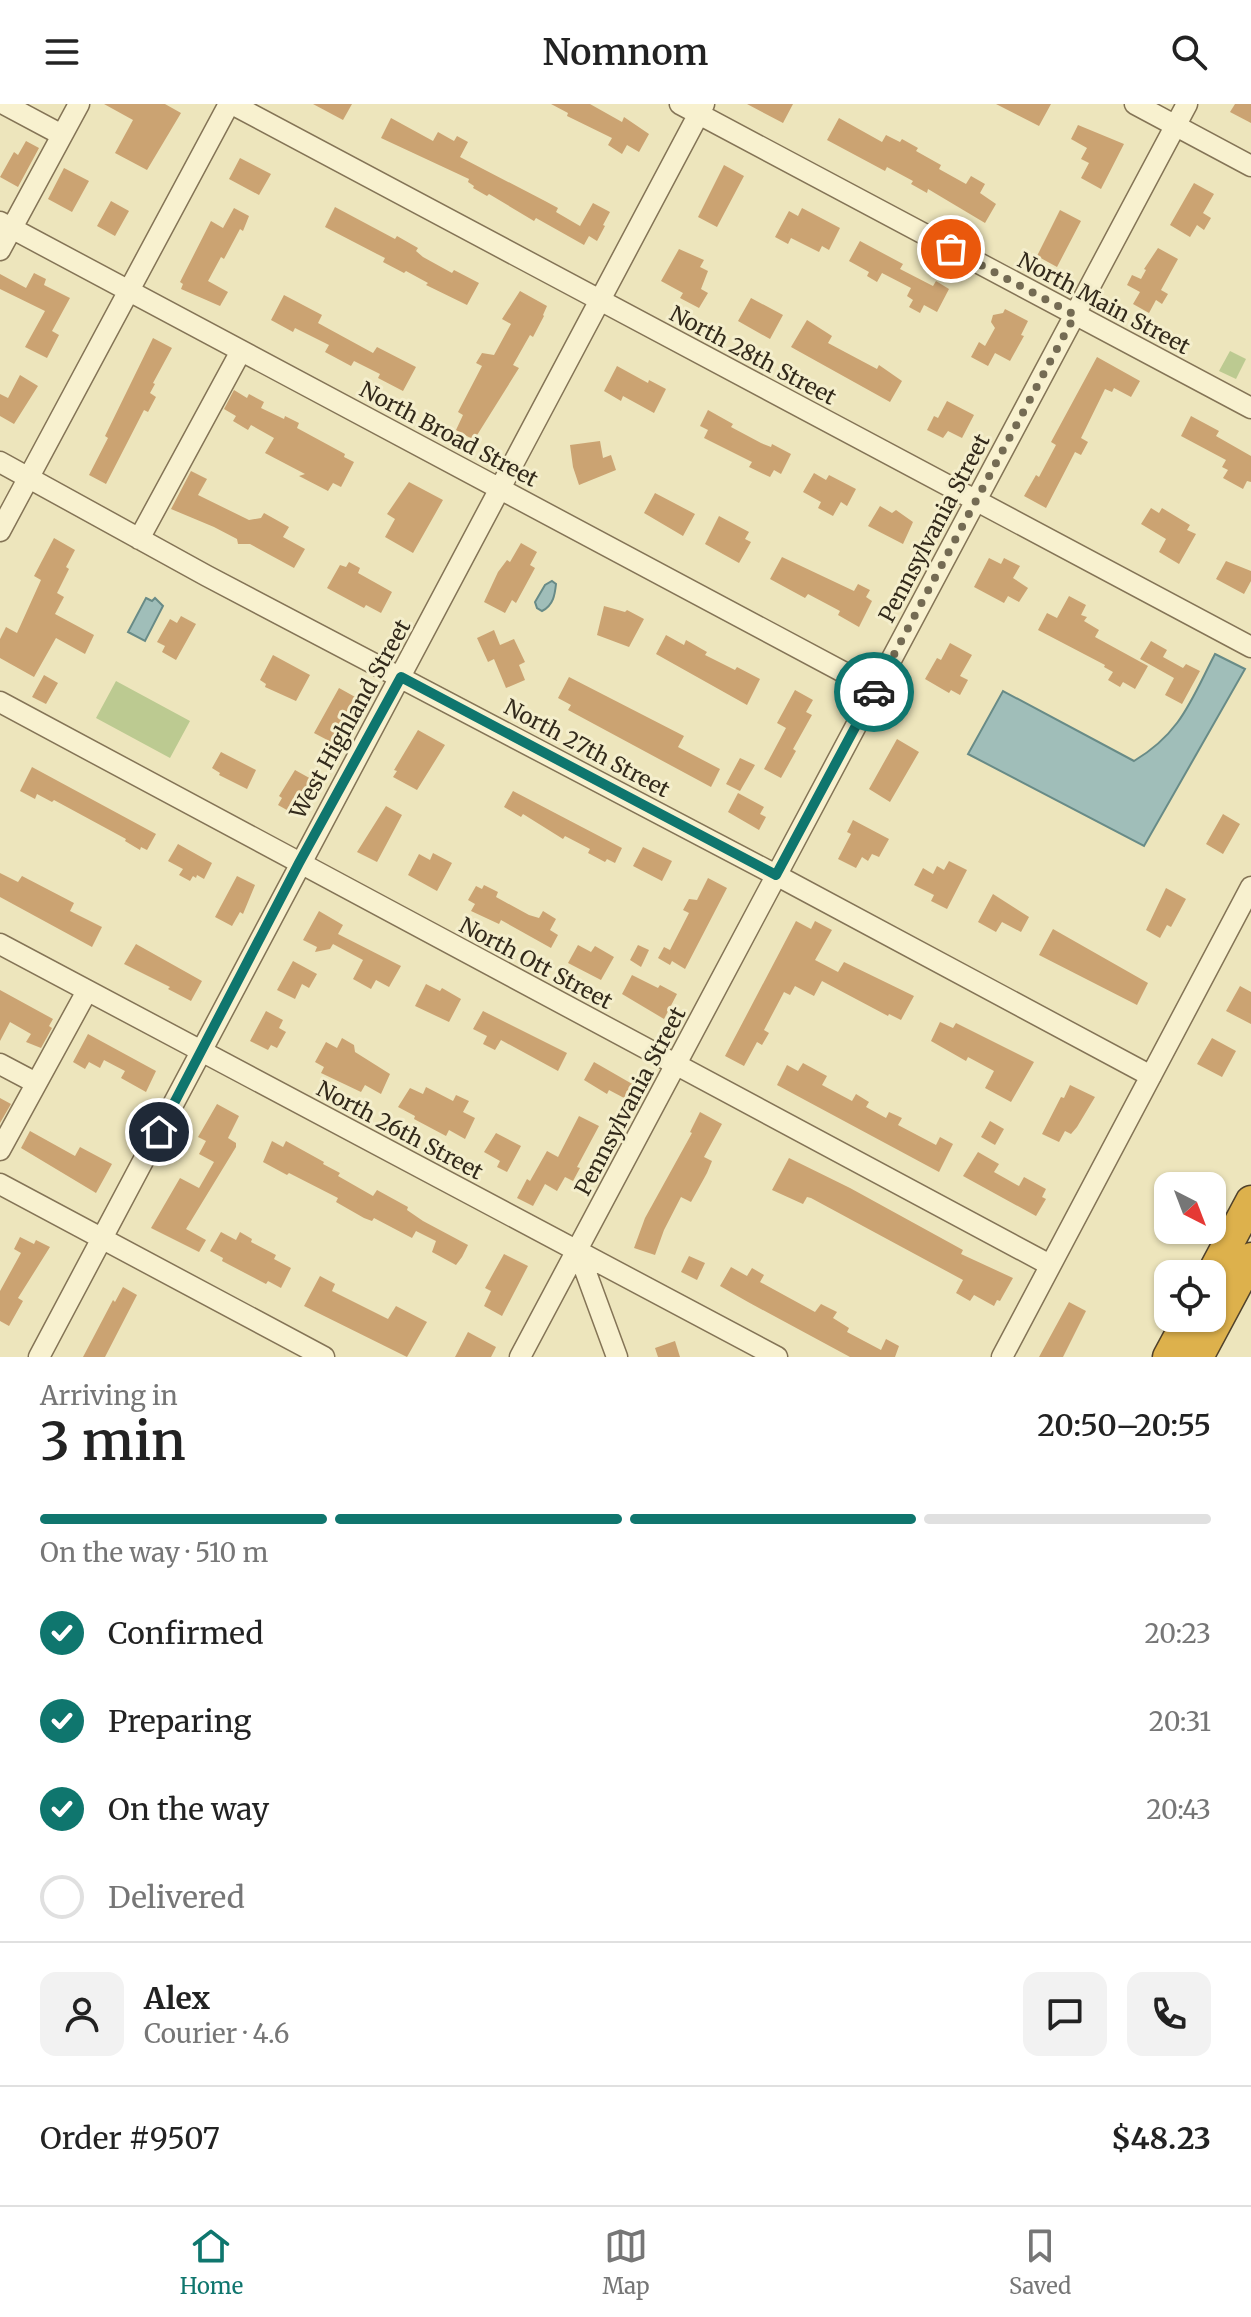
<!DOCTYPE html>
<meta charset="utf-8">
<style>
:root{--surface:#fff;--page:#f2f2f2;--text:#222;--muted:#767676;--line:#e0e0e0;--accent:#0f766e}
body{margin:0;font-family:Merriweather,serif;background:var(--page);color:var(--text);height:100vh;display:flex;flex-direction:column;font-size:30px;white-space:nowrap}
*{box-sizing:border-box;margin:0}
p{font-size:26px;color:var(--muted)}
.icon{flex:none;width:44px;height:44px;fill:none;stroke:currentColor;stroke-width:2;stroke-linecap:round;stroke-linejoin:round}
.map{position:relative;height:1253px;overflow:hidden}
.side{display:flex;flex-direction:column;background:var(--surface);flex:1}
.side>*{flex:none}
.needle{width:52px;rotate:138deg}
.controls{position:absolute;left:1154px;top:1068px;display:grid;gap:16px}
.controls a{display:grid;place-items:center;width:72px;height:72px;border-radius:16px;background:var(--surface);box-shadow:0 2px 6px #0004;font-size:40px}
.pin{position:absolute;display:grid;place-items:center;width:68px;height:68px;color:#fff;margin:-34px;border:4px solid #fff;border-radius:50%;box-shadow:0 2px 8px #0007}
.courier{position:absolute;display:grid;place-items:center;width:80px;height:80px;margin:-40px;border:6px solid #0f766e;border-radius:50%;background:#fff;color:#222;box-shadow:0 2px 10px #0007}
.head em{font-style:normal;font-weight:600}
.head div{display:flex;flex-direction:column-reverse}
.head{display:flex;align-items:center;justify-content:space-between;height:136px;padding:0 40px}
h1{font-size:52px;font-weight:600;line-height:60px}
.bar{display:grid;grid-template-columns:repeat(4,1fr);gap:12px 8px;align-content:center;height:96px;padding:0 40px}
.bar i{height:10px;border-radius:6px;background:var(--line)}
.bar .current{background:var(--accent)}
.bar p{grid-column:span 4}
.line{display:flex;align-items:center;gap:20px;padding:0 40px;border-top:2px solid var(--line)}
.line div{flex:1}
.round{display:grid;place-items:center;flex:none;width:84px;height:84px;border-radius:16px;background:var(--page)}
ol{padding:0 40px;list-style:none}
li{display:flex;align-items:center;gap:24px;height:88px}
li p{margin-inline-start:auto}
li .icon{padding:8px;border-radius:50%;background:var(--accent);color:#fff;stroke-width:4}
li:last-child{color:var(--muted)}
li i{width:44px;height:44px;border:4px solid var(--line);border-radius:50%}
header{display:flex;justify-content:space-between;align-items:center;height:104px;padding:0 40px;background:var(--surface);font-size:36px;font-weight:600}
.menu{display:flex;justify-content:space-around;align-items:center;height:112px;border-top:2px solid var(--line);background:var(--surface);font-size:22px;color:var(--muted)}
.menu a{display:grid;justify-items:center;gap:4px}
.menu .current{color:var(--accent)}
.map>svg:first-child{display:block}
.green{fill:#bcca91}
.water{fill:#a0beb9;stroke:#688b87;stroke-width:2}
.building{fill:#cba372}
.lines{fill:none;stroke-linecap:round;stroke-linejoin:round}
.minor-casing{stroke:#847456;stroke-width:23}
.highway-casing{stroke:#51422b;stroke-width:33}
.minor{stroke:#f8f1cf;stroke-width:20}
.highway{stroke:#ddb14c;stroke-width:30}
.done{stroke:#746b53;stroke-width:8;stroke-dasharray:0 14.4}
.route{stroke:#0f766e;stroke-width:10}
.labels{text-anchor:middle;stroke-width:6;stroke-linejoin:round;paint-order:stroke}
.street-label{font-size:22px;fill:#332a1b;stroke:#f4eecc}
</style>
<header><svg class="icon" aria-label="menu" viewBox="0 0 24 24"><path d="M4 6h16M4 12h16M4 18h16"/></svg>Nomnom<svg class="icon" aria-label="search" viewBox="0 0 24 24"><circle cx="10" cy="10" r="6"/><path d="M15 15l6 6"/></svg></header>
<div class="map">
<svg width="1251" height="1253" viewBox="0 0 1251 1253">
<rect width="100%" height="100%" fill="#ede5bc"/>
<path class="green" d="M1230 247 1246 255 1236 275 1219 267Z
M116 577 190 617 170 654 96 614Z"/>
<path class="water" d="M552 477 556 480C555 489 554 501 542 507L537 504 535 498 545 481Z
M146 494 152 497 155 494 163 502 145 537 128 528Z
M1215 550 1245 565 1144 742 968 650 1003 587 1134 657C1181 629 1191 596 1215 550Z"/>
<path class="building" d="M104 0H165L181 9 147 66 115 49 133 16Z
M313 0H352L343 16Z
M551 0H590L622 18 624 13 649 30 639 48 627 41 622 50 608 41 612 34 567 12 568 9Z
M747 0H793L783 19Z
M996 0H1051L1039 22Z
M1235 0H1251V19L1230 8Z
M391 14 433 37 438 28 454 37 457 32 468 38 460 53 545 97 558 104 556 108 580 122 593 99 610 108 603 121 605 122 597 137 589 132 584 141 536 114 534 117 489 90 487 92 473 84 474 82 468 78 469 75 381 34Z
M839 14 882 38 886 31 900 38 902 35 918 44 916 47 941 61 939 65 966 80 971 72 985 80 980 89 996 100 985 119 928 85 927 89 911 80 913 77 887 63 885 67 827 36Z
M1078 21 1124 40 1101 85 1081 74 1089 59 1081 55 1087 44 1071 35Z
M26 37 39 44 18 83 0 73 14 48 18 51Z
M240 54 271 70 259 91 229 75Z
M724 61 744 72 717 123 698 113Z
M64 64 89 77 72 108 48 95Z
M1194 79 1214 90 1203 109 1211 114 1204 126 1197 121 1190 133 1170 121Z
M111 97 129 107 115 132 97 122Z
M335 103 395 135 397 132 418 144 416 147 423 153 452 169 454 166 479 179 467 201 426 181 428 179 406 167 404 169 383 158 385 154 377 150 325 123Z
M234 104 249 112 243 127 240 125 224 155 221 153 208 177 228 188 220 202 181 185 183 180 180 178 211 117 223 124Z
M802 104 840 124 829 146 822 142 819 148 791 134 788 140 775 133 789 107 798 112Z
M1060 106 1081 117 1057 163 1037 152Z
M860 137 903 160 900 165 933 182 936 177 949 185 937 208 924 201 920 209 909 203 913 196 907 192 911 184 882 169 877 178 867 172 869 168 849 157Z
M1158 144 1178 155 1161 186 1168 190 1162 200 1156 196 1149 209 1133 200 1140 188 1127 181 1132 171 1141 175 1146 166 1144 165Z
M679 145 704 156 700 163 708 167 701 185 708 189 699 204 680 194 683 189 661 177Z
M34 169 46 175 44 181 70 194 52 227 59 231 47 254 25 243 45 207 0 185V170L26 184Z
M520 187 547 202 543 211 544 212 533 233 530 231 513 261 519 264 474 336 456 326 463 311 458 308 482 262 476 259 482 249 494 251 511 220 502 215Z
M284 191 322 211 318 219 373 249 377 243 416 263 403 287 378 274 380 270 354 257 351 262 325 248 329 241 295 224 293 228 271 216Z
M751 194 783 211 770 235 738 217Z
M1005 205 1028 217 1021 231 1024 232 1010 257 995 249 988 262 971 253 979 238 985 242 995 224 991 218 993 211 1003 209Z
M807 216 832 232 828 239 877 265 879 261 902 277 890 298 791 243Z
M153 234 172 244 153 279 155 280 150 289 156 293 148 308 144 306 106 380 89 371 108 334 105 332Z
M1097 253 1140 277 1131 293 1114 284 1112 288 1105 285 1081 334 1088 338 1081 351 1075 348 1046 404 1024 392 1036 371 1039 373 1056 341 1051 338Z
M617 262 648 279 649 276 666 285 654 309 623 292 621 297 604 287Z
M20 271 38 282 14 320 0 312V290L8 294Z
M234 286 247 294 249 290 264 298 261 304 284 315 285 312 299 319 297 324 345 350 344 353 354 358 341 383 333 379 328 387 299 372 305 370 265 349 274 334 251 321 248 326 233 317 236 312 224 305Z
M947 297 974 311 962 334 948 327 943 334 927 326 934 312 938 314Z
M708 306 733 320 731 323 761 339 771 343 772 340 791 350 781 370 774 366 770 373 749 363 752 358 704 334 708 326 700 322Z
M1191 312 1219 327 1216 332 1251 352V378L1247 377 1243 385 1223 374 1228 366 1222 363 1226 356 1181 332Z
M600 337 603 354 611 351 616 366 579 381 573 363 570 341Z
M191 367 207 375 198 391 249 416 261 414 264 409 289 423 283 433 305 445 294 464 250 440H238L237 435 214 423 171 405Z
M814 369 826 376 829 371 856 385 847 402 841 398 833 412 818 404 821 398 803 388Z
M409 378 443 396 413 449 385 433 395 415 387 410Z
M655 389 695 410 683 432 644 409Z
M880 402 892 409 896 406 913 418 903 440 868 422Z
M1151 404 1159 409 1162 404 1190 421 1187 426 1196 430 1179 460 1159 448 1166 435 1141 420Z
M719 412 749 428 745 435 751 438 739 459 705 440Z
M54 434 75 446 66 463 69 465 57 489 64 493 55 510 94 531 85 550 56 534 34 573 0 554V535L6 523 17 529 41 476 34 472Z
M521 439 537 448 530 461 535 464 516 499 512 496 505 509 484 498 498 468 507 456 510 458Z
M782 453 854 487 858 480 870 486 866 493 872 497 859 523 838 511 840 507 808 490 805 494 770 475Z
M989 454 1001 460 1004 454 1020 462 1013 474 1028 484 1019 498 1008 492 1004 499 974 483Z
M1226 457 1251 467V477L1244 490 1216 475Z
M349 458 360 464 358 469 392 488 381 509 366 501 364 504 327 484 340 461 346 463Z
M1069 492 1086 501 1081 511 1087 513 1084 517 1099 526 1095 533 1148 562 1135 585 1123 578 1120 583 1108 576 1113 568 1104 563 1105 561 1038 526 1047 509 1057 514Z
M604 502 625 508 627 506 644 515 629 543 597 531Z
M181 512 196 520 176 556 162 548 165 542 157 538 170 515 177 519Z
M494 526 500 541 514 535 525 558 519 561 525 576 506 584 494 555 488 558 477 534Z
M666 531 684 541 686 536 707 548 705 551 735 566 737 563 760 575 747 601 656 550Z
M1151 537 1167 546 1163 553 1183 564 1186 560 1200 567 1182 600 1165 591 1174 574 1140 555Z
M950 539 972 551 960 572 968 576 960 591 951 586 949 589 925 575 937 554 941 556Z
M273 551 310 571 296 597 265 583 266 580 260 576Z
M44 571 58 579 46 600 32 593Z
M569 573 684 632 678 643 720 665 711 683 568 606 571 601 558 594Z
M339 584 357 594 344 623 342 622 333 639 314 629Z
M795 586 813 596 806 608 812 611 793 645 796 647 781 674 764 665 786 624 777 619Z
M418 626 445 641 417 686 393 673 397 667 394 666Z
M897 635 919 648 890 698 869 685Z
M221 648 256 666 247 685 219 671 220 669 212 664Z
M740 654 755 661 740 687 726 680Z
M32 663 156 730 147 746 141 743 140 746 125 737 126 735 54 696 52 698 37 690 35 695 20 687Z
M295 666 313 676 294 710 278 701 282 694 279 692Z
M513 687 622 744 615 759 607 755 605 758 588 749 590 745 565 732 563 735 523 710 521 713 504 703Z
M738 689 764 703 760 710 766 713 759 726 728 708Z
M386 702 402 711 377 758 357 748Z
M1223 710 1240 720 1223 750 1206 740Z
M853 716 889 735 879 753 872 750 868 757 862 753 856 764 838 755 851 730 847 728Z
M178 740 212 759 204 775 197 771 196 774 193 772 190 777 179 771 183 765 168 757Z
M643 743 672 757 662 777 633 762Z
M433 749 452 759 437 787 408 771 419 750 430 756Z
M949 757 967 766 947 805 931 797 934 791 914 781 923 764 933 770 937 762 944 766Z
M0 769 18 778 22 772 74 799 70 807 102 823 92 843 0 793Z
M237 772 255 781 243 810 240 808 232 822 215 813Z
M708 774 727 784 685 865 672 857 670 861 658 854 664 843 670 846 689 809 683 806 689 795 697 796Z
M484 781 498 788 496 793 529 811 539 814 543 807 556 815 550 826 558 831 551 844 501 816 499 820 471 807 475 800 468 796 476 782 482 785Z
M1166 784 1186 795 1171 823 1167 821 1160 834 1146 826Z
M993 790 1029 813 1021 828 1002 818 996 828 978 818Z
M319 807 343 821 338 830 401 862 389 883 376 876 371 885 353 875 363 856 333 840 330 845 315 848 317 843 303 836Z
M796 817 811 825 815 817 832 826 815 856 838 868 844 858 914 892 901 916 889 910 888 912 822 877 814 892 795 882 790 891 784 888 764 926 769 929 762 941 757 938 744 962 725 952Z
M1053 825 1148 879 1137 901 1039 851Z
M136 840 202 877 191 897 168 885 170 883 124 860Z
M578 841 591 848 595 842 614 853 601 876 568 859Z
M638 841 649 846 641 863 630 856Z
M293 857 317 870 309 884 302 880 295 895 277 886Z
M632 871 658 884 660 881 677 890 664 915 622 890Z
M426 880 440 887 442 884 461 895 449 918 415 902Z
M1240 882 1251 888V920L1226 907Z
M0 886 53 915 49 922 52 924 41 944 26 938 31 930 10 918 0 937Z
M266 907 283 916 279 924 286 928 277 944 271 941 268 946 250 937Z
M483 907 567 949 558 967 501 936 495 946 483 940 487 932 473 925Z
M940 918 953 924 956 919 1034 958 1011 998 985 984 994 967 968 953 966 957 931 937Z
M88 930 156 967 146 988 121 974 125 967 104 956 100 964 89 958 85 965 73 958Z
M342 934 354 941 355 948 390 970 381 990 365 981 361 988 321 969 324 963 315 958 326 938 337 944Z
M1212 934 1236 947 1222 973 1197 960Z
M594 958 634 981 626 995 609 986 607 990 584 976Z
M803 959 827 972 822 981 852 997 856 990 869 998 866 1003 886 1014 889 1008 902 1014 898 1021 936 1041 940 1033 953 1040 939 1068 777 981 787 961 798 967Z
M1070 981 1095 993 1077 1023 1071 1030 1065 1027 1059 1038 1042 1030 1061 993 1064 994Z
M426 983 453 997 456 991 469 997 463 1008 475 1014 465 1035 449 1026 446 1032 414 1015 415 1012 398 1003 410 984 423 990Z
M0 994 11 1000 0 1019Z
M217 1000 239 1012 228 1034 236 1039V1043L186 1125 206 1136 199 1148 151 1124 180 1074 199 1084 214 1058 199 1050 206 1037 198 1033Z
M700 1008 722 1020 704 1053 712 1057 707 1069 691 1098 681 1093 664 1126 655 1151 634 1144 645 1114 692 1029 690 1028Z
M579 1012 599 1022 577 1063 580 1064 573 1077 565 1073 557 1087 545 1080 533 1102 517 1094 527 1075 530 1077 547 1047 558 1053Z
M990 1017 1004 1025 995 1041 981 1033Z
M30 1027 75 1052 80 1043 112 1060 96 1089 21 1044Z
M496 1029 521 1042 507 1068 497 1063 500 1057 484 1048Z
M272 1037 283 1043 286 1037 324 1058 323 1060 340 1069 338 1072 373 1092 377 1086 408 1103 407 1106 423 1117 468 1141 462 1153 456 1161 432 1148 436 1137 416 1127 412 1134 374 1114 372 1117 364 1114 336 1098 338 1094 289 1069 287 1071 263 1058Z
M978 1048 999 1060 994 1068 1017 1081 1019 1082 1024 1073 1046 1085 1042 1093 1046 1095 1036 1112 963 1072Z
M789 1054 850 1084 963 1146 961 1150 1013 1174 1000 1197 997 1196 994 1202 974 1191 970 1197 956 1189 963 1176 811 1094 807 1093 803 1100 772 1086Z
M221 1128 236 1136 240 1128 252 1135 251 1138 276 1151 274 1155 291 1164 281 1184 268 1177 266 1180 222 1157 223 1154 210 1147Z
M20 1133 34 1140 36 1136 50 1143 18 1194 23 1197 9 1222 0 1217V1187L21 1149 14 1145Z
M504 1150 528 1162 502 1212 484 1202 491 1187 485 1184Z
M689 1152 705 1159 697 1176 681 1168Z
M731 1163 747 1172 752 1164 764 1171 760 1178 815 1208 821 1200 837 1208 833 1214 849 1224 847 1228 881 1246 886 1235 899 1242 895 1253H850L748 1198 720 1182Z
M320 1172 335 1180 332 1187 388 1215 396 1202 427 1218 407 1253 304 1202Z
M123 1183 137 1191 105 1253H83L113 1196 115 1198Z
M1069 1198 1086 1207 1063 1253H1039Z
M468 1228 496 1243 491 1253H455Z
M675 1237 680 1253H658L655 1244Z"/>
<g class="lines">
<defs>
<path id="minor" d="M4 0 62 31
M232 0 1251 543
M680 0 1251 304
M1135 0 1251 62
M0 118 875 585
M0 146 79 0
M0 358 207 472 776 771 1151 972
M0 427 229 0
M139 435 241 247
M0 598 1050 1161
M0 840 777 1253
M0 960 36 979
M0 1046 87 887
M0 1080 324 1253
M578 1147 617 1253
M39 1253 704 0
M520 1253 1187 0
M1002 1253 1251 783"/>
<path id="highway" d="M1212 1170 1251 1097
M1168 1253 1189 1214
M1198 1253 1251 1154"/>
</defs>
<use href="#minor" class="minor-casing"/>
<use href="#highway" class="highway-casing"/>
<use href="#minor" class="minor"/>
<use href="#highway" class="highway"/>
</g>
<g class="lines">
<path class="done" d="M874 588 1075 211 951 145"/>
<path class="route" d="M159 1028 299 759 401 573 776 771 874 588"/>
</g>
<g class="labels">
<g class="street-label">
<text transform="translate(1104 199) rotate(28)" y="8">North Main Street</text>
<text transform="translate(753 251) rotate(28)" y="8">North 28th Street</text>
<text transform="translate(449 330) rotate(28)" y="8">North Broad Street</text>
<text transform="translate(934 424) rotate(-62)" y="8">Pennsylvania Street</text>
<text transform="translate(350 615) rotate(-61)" y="8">West Highland Street</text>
<text transform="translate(587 644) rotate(28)" y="8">North 27th Street</text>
<text transform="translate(536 859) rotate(28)" y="8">North Ott Street</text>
<text transform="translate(630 997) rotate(-62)" y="8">Pennsylvania Street</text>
<text transform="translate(400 1026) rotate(28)" y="8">North 26th Street</text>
</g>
</g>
</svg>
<div class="controls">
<a><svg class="needle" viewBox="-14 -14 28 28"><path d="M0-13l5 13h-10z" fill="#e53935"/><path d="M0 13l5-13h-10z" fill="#767676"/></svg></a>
<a><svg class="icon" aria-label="locate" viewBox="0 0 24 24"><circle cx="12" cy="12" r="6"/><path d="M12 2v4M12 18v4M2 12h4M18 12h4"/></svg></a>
</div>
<div class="pin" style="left:951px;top:145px;background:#ea580c"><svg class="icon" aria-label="bag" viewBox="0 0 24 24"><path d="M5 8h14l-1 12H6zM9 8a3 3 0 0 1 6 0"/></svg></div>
<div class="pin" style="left:159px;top:1028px;background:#1f2937"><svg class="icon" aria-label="home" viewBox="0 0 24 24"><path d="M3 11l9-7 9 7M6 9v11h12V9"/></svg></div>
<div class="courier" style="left:874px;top:588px"><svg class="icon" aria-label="car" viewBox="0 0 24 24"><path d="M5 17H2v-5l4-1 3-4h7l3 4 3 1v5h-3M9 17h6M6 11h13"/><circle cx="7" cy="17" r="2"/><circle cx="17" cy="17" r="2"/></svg></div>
</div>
<section class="side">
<div class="head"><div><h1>3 min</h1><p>Arriving in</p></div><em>20:50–20:55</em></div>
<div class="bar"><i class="current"></i><i class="current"></i><i class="current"></i><i></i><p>On the way · 510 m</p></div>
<ol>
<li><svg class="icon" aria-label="check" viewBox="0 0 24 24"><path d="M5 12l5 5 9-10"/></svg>Confirmed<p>20:23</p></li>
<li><svg class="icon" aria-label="check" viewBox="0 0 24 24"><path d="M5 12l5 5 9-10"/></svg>Preparing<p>20:31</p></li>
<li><svg class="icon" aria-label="check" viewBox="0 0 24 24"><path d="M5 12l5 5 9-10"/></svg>On the way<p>20:43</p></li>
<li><i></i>Delivered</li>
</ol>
<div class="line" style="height:144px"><a class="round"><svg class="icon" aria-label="person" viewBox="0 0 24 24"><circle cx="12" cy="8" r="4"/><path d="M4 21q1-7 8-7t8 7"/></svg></a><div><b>Alex</b><p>Courier · 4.6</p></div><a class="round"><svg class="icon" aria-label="chat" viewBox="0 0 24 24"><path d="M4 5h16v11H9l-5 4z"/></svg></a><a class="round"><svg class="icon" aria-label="phone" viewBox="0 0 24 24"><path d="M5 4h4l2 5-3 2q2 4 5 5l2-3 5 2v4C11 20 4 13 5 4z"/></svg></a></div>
<div class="line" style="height:104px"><div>Order #9507</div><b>$48.23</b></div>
</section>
<nav class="menu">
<a class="current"><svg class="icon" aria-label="home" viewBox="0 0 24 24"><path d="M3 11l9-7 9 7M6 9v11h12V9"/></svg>Home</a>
<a><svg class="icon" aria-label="map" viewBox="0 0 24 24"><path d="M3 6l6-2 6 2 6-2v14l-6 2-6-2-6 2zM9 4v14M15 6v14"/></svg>Map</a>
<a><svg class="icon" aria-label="saved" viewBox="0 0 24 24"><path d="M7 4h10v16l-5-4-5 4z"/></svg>Saved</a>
</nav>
